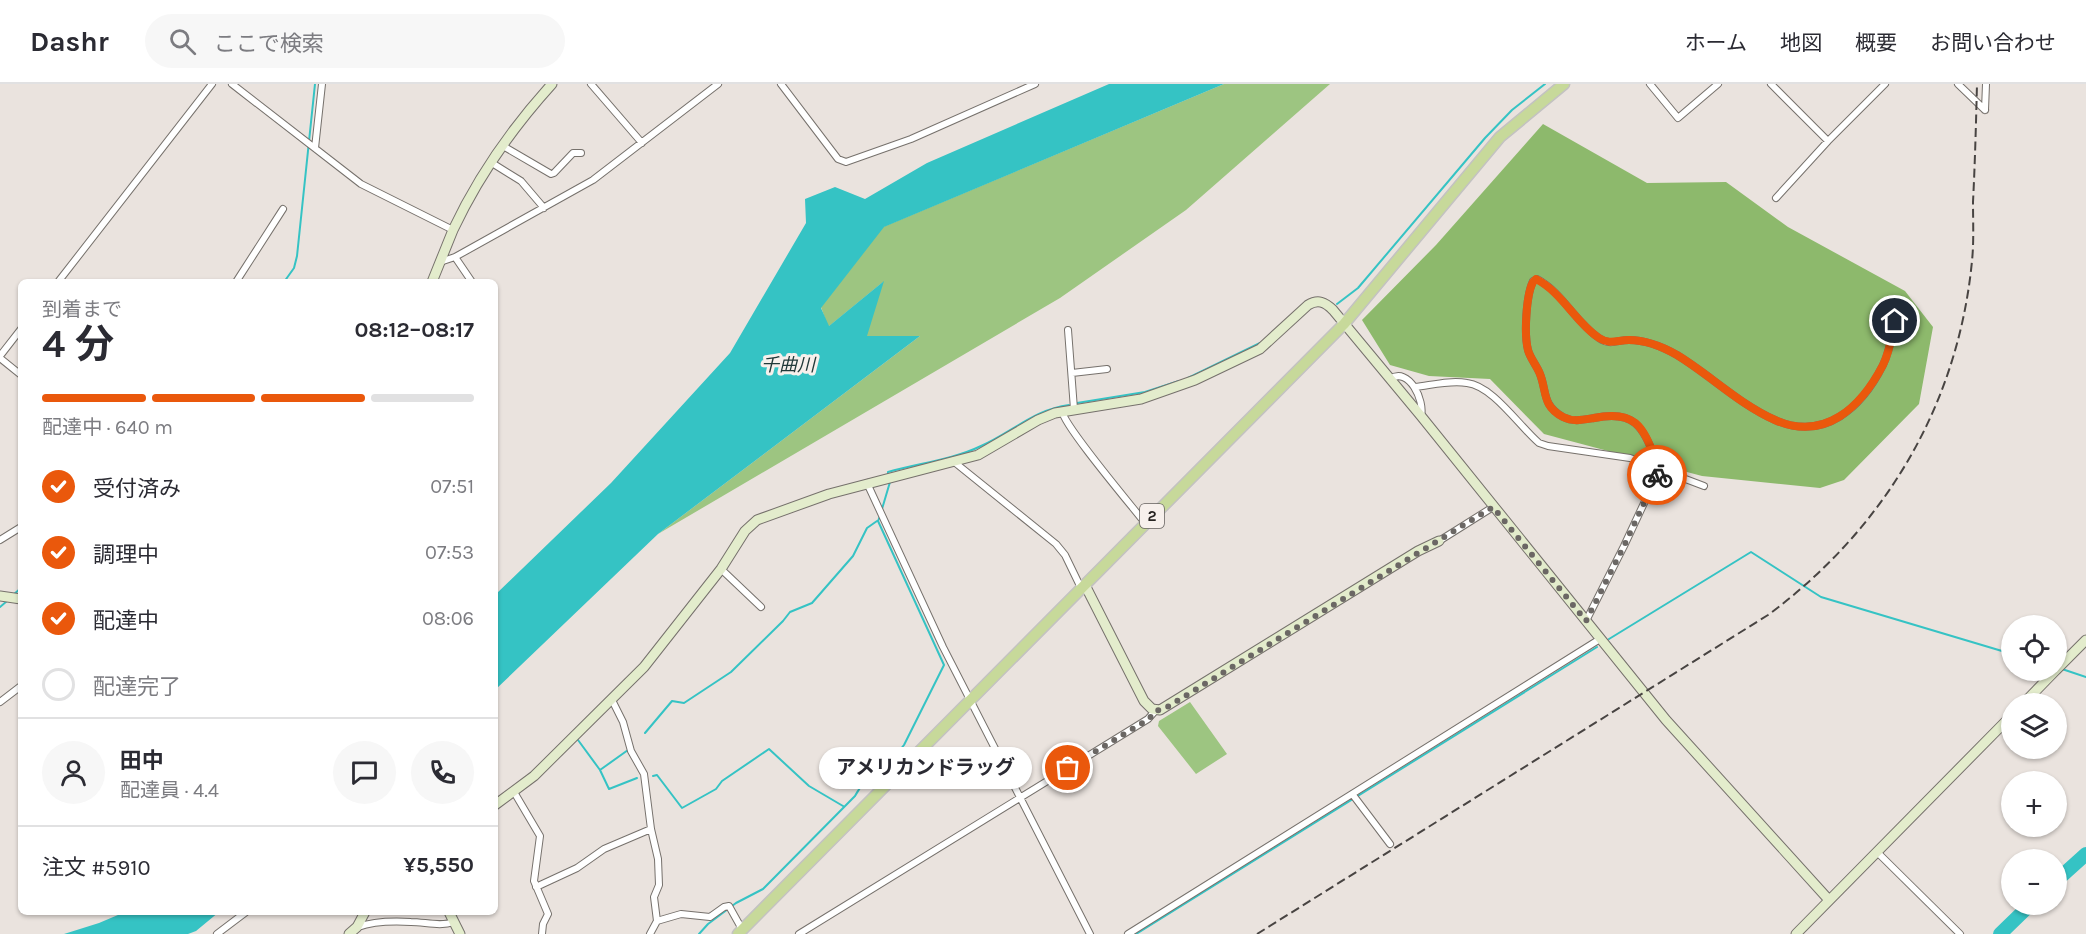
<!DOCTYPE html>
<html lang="ja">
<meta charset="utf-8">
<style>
:root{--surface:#fff;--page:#f7f7f7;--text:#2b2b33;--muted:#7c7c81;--line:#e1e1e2;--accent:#ea580c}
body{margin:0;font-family:Karla,"Noto Sans JP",sans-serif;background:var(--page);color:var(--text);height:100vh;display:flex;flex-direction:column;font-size:22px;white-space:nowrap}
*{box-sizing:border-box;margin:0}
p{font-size:20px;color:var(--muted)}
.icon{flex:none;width:33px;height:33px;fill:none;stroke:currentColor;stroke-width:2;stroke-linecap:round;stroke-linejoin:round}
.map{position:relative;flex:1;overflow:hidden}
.drawer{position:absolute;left:18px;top:195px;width:480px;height:636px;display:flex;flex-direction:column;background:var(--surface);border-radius:9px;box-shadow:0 2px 4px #0004}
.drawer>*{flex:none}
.tools{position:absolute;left:2001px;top:531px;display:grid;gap:12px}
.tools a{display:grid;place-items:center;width:66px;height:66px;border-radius:50%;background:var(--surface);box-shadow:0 2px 4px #0004;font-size:30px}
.pin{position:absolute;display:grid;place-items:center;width:51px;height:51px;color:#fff;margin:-26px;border:3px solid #fff;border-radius:50%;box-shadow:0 2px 6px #0007}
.courier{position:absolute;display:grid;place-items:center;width:60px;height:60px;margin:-30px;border:4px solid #ea580c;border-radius:50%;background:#fff;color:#222;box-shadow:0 2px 8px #0007}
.bubble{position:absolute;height:42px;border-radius:21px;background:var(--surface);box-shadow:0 2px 4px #0004;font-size:20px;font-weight:700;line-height:42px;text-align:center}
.summary em{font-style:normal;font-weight:700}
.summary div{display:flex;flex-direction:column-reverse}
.summary{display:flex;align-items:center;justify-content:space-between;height:102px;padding:0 24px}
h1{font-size:39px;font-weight:700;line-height:45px}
.bar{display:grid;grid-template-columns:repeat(4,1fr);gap:9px 6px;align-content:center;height:72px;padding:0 24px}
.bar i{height:8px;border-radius:4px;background:var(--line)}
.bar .selected{background:var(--accent)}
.bar p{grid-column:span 4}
.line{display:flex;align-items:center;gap:15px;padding:0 24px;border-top:2px solid var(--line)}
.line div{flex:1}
.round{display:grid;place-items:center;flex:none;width:63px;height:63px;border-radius:32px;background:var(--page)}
ol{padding:0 24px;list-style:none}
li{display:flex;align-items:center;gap:18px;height:66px}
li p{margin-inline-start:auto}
li .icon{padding:6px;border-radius:50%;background:var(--accent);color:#fff;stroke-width:4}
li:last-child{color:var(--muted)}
li i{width:33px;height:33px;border:3px solid var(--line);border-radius:50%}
header{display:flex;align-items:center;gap:36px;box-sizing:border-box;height:84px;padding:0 30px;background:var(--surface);border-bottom:2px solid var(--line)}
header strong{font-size:28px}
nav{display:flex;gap:33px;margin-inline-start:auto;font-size:21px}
.search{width:420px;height:54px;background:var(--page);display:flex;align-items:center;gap:15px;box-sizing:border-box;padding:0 21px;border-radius:33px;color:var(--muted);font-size:22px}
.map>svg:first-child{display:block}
.green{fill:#9dc581}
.forest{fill:#8db96c}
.water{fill:#35c3c4}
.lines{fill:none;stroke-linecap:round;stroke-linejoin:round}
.stream{stroke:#35c3c4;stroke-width:2}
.river{stroke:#35c3c4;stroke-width:14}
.street-casing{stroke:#76716c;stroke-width:8}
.secondary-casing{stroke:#76716c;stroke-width:11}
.primary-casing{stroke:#c3c2c1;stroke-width:13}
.street{stroke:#fff;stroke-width:6}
.secondary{stroke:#e3eccc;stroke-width:9}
.primary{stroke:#c7d99a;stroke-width:10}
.rail{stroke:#484442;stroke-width:2;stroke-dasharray:9 4.5;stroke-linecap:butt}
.done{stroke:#6b6764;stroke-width:6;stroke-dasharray:0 10.8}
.route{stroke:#ea580c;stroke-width:8}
.labels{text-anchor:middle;stroke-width:6;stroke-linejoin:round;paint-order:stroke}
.shield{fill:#f7f0ec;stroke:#65615f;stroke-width:1.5}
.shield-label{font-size:15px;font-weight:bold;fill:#272422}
.water-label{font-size:18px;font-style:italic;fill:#223939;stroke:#f7f0ec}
</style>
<header>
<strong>Dashr</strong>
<div class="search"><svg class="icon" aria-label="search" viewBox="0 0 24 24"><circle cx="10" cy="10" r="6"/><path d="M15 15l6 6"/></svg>ここで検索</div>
<nav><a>ホーム</a><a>地図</a><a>概要</a><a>お問い合わせ</a></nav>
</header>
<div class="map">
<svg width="2086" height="850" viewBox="0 0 2086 850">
<rect width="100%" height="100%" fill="#eae3de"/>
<path class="green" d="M1224 0H1330L1186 126 1060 214 658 450 920 252H866L883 198 828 243 821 223 883 143Z
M1190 618 1227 670 1196 690 1158 642 1159 637Z"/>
<path class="forest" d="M1543 40 1647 99 1726 98 1788 143 1905 207 1933 243 1919 320 1844 396 1820 404 1702 392 1544 350 1490 295 1429 292 1390 281 1362 236 1436 161Z"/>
<path class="water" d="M1109 0H1224L884 143 821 224 829 242 884 197 867 252H920L658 450 495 606V511L611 399 730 269 806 139 805 115 835 103 865 115 927 79Z
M125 828H219L196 847 188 850H64L99 839Z"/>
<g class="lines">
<path class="stream" d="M284 198 294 184 297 172 315 0
M1337 220 1358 204 1485 54 1512 26 1545 0
M1188 294 1260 259
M1077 319 1145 308 1179 297
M888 390V388C919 379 952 376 981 362 1011 349 1035 325 1069 321
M882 425 890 398
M13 511 21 504
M0 523 7 517
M1609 555 1751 468 1821 513 2012 570
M2062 585 2086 593
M645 649 672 617 684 619 731 588 783 537 790 528 812 519 853 472 867 444 877 437
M578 656 600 686 628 666
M600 686 609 705 637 694
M653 692 657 691 682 724 716 705 722 697 769 665 809 702 843 722
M699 850 708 840 736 819 763 805 855 712C866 690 889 681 904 661L944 581 878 437 880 432
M1136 850 1597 563"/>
<path class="river" d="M2056 797 2086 770
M2000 850 2031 820"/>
<defs>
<path id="street" d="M232 0 361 100 453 146
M591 0 642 59
M781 0 838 75 846 78 911 55 1035 0
M1650 0 1678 34 1718 0
M1771 0 1828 57
M1958 0 1985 26
M1985 26 1986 0
M503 62 551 90 554 89 573 69H581
M315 64 322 0
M492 79 521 97 544 124
M1776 114 1828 57 1885 0
M455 173 472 198
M440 178 455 173 593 96 718 0
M58 198 212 0
M236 198 283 125
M1068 246 1074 325
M0 272 21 245
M0 274 21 291
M1072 289 1107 285
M1390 295C1409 282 1425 317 1421 332
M1415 303C1432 301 1450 296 1467 299 1493 302 1519 342 1539 359L1548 362 1630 374 1704 402
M1062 327C1064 342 1131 421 1145 439
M953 377 1056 460 1065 471 1081 504
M867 399 943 563 1090 850
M0 456 21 443
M1439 457 1493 423
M721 485 761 523
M1586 537 1624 462 1660 385C1644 349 1640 324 1594 334 1582 336 1573 338 1563 333 1542 321 1547 308 1540 290 1537 282 1530 274 1528 266 1524 250 1526 212 1533 197L1537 195C1563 209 1575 238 1599 254 1610 262 1617 256 1629 256 1645 256 1663 263 1677 271 1710 291 1739 320 1775 336 1825 358 1862 323 1883 281 1890 267 1892 251 1895 237
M612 616 623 638 631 667 644 690 651 745 658 775 659 801 654 813 657 837 650 850
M0 618 21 602
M514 708 540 752 534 797 548 830 543 840 542 850
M1353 711 1390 760
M1877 768 1960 850
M536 803 577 784 604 765 651 745
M657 837 681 830 710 833 724 823 729 822 743 847
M358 843C374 837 393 837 411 838 425 838 440 843 454 838
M217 850 246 828
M799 850 1148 635 1155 627
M1128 850 1600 555"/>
<path id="secondary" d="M432 198C439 181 446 163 453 146 478 93 513 43 552 0
M1085 501 1144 617 1152 625 1160 626 1418 467 1439 457
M0 512 21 515
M2056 586 2086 556
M2023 620 2056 586
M495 721 534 692 644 583 721 485 745 447 757 436 829 410 978 371 1038 336 1055 329 1141 315 1195 296 1260 265 1308 221C1318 215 1325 218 1333 226L1421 332 1666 636 1829 816
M449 828 460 850
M349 850 357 843 365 828
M1796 850 2012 631"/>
<path id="primary" d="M738 850 1344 240 1500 53 1564 0"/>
</defs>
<use href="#street" class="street-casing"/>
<use href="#secondary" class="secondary-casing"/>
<use href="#primary" class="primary-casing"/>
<use href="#street" class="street"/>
<use href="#secondary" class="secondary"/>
<use href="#primary" class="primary"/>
<path class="rail" d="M1257 850 1768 531C1884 445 1958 322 1972 177 1974 157 1973 137 1973 118 1975 79 1976 39 1977 0"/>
</g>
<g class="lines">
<path class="done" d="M1068 684 1149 635 1155 627 1164 625 1493 423 1586 537 1624 462 1657 391"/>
<path class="route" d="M1657 391 1660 385C1644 349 1641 324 1594 334 1582 336 1573 338 1563 333 1542 322 1547 308 1540 290 1537 282 1530 274 1528 266 1524 251 1526 211 1533 198L1536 195C1563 209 1575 238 1599 254 1610 261 1617 256 1629 256 1645 256 1663 263 1677 271 1710 291 1739 320 1775 336 1825 358 1861 323 1883 281 1890 267 1892 251 1895 237"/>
</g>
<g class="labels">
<rect class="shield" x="1140" y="420" width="24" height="24" rx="4.5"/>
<g class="shield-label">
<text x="1152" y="437">2</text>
</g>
<g class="water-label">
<text x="788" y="287">千曲川</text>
</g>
</g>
</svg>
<div class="tools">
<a><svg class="icon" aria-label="locate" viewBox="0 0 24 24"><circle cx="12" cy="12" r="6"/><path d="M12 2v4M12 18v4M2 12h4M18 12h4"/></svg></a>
<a><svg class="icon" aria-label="layers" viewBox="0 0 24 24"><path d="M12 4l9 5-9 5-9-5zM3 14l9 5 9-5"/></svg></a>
<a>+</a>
<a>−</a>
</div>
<div class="pin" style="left:1068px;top:684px;background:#ea580c"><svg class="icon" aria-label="bag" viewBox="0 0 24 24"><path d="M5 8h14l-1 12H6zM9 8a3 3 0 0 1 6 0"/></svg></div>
<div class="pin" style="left:1895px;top:237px;background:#1f2937"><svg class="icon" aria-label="home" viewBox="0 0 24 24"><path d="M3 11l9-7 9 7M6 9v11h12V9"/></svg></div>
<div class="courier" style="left:1657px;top:391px"><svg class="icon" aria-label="bike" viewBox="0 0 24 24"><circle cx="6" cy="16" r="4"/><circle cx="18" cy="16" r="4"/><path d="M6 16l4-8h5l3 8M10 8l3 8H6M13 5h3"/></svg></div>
<div class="bubble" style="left:819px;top:663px;width:213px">アメリカンドラッグ</div>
<section class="drawer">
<div class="summary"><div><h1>4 分</h1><p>到着まで</p></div><em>08:12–08:17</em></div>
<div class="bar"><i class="selected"></i><i class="selected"></i><i class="selected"></i><i></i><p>配達中 · 640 m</p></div>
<ol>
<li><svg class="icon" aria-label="check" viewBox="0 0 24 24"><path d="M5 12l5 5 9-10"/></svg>受付済み<p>07:51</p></li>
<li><svg class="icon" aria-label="check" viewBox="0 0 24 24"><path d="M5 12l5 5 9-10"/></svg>調理中<p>07:53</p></li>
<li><svg class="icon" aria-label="check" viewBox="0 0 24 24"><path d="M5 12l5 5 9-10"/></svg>配達中<p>08:06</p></li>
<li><i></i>配達完了</li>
</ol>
<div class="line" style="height:108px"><a class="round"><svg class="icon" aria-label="person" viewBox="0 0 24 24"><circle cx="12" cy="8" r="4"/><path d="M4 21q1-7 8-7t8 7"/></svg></a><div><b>田中</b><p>配達員 · 4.4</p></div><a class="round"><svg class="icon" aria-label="chat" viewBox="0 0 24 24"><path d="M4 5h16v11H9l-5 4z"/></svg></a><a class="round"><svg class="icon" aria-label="phone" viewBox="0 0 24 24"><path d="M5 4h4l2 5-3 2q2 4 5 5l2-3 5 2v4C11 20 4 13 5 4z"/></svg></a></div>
<div class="line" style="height:78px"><div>注文 #5910</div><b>¥5,550</b></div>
</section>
</div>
